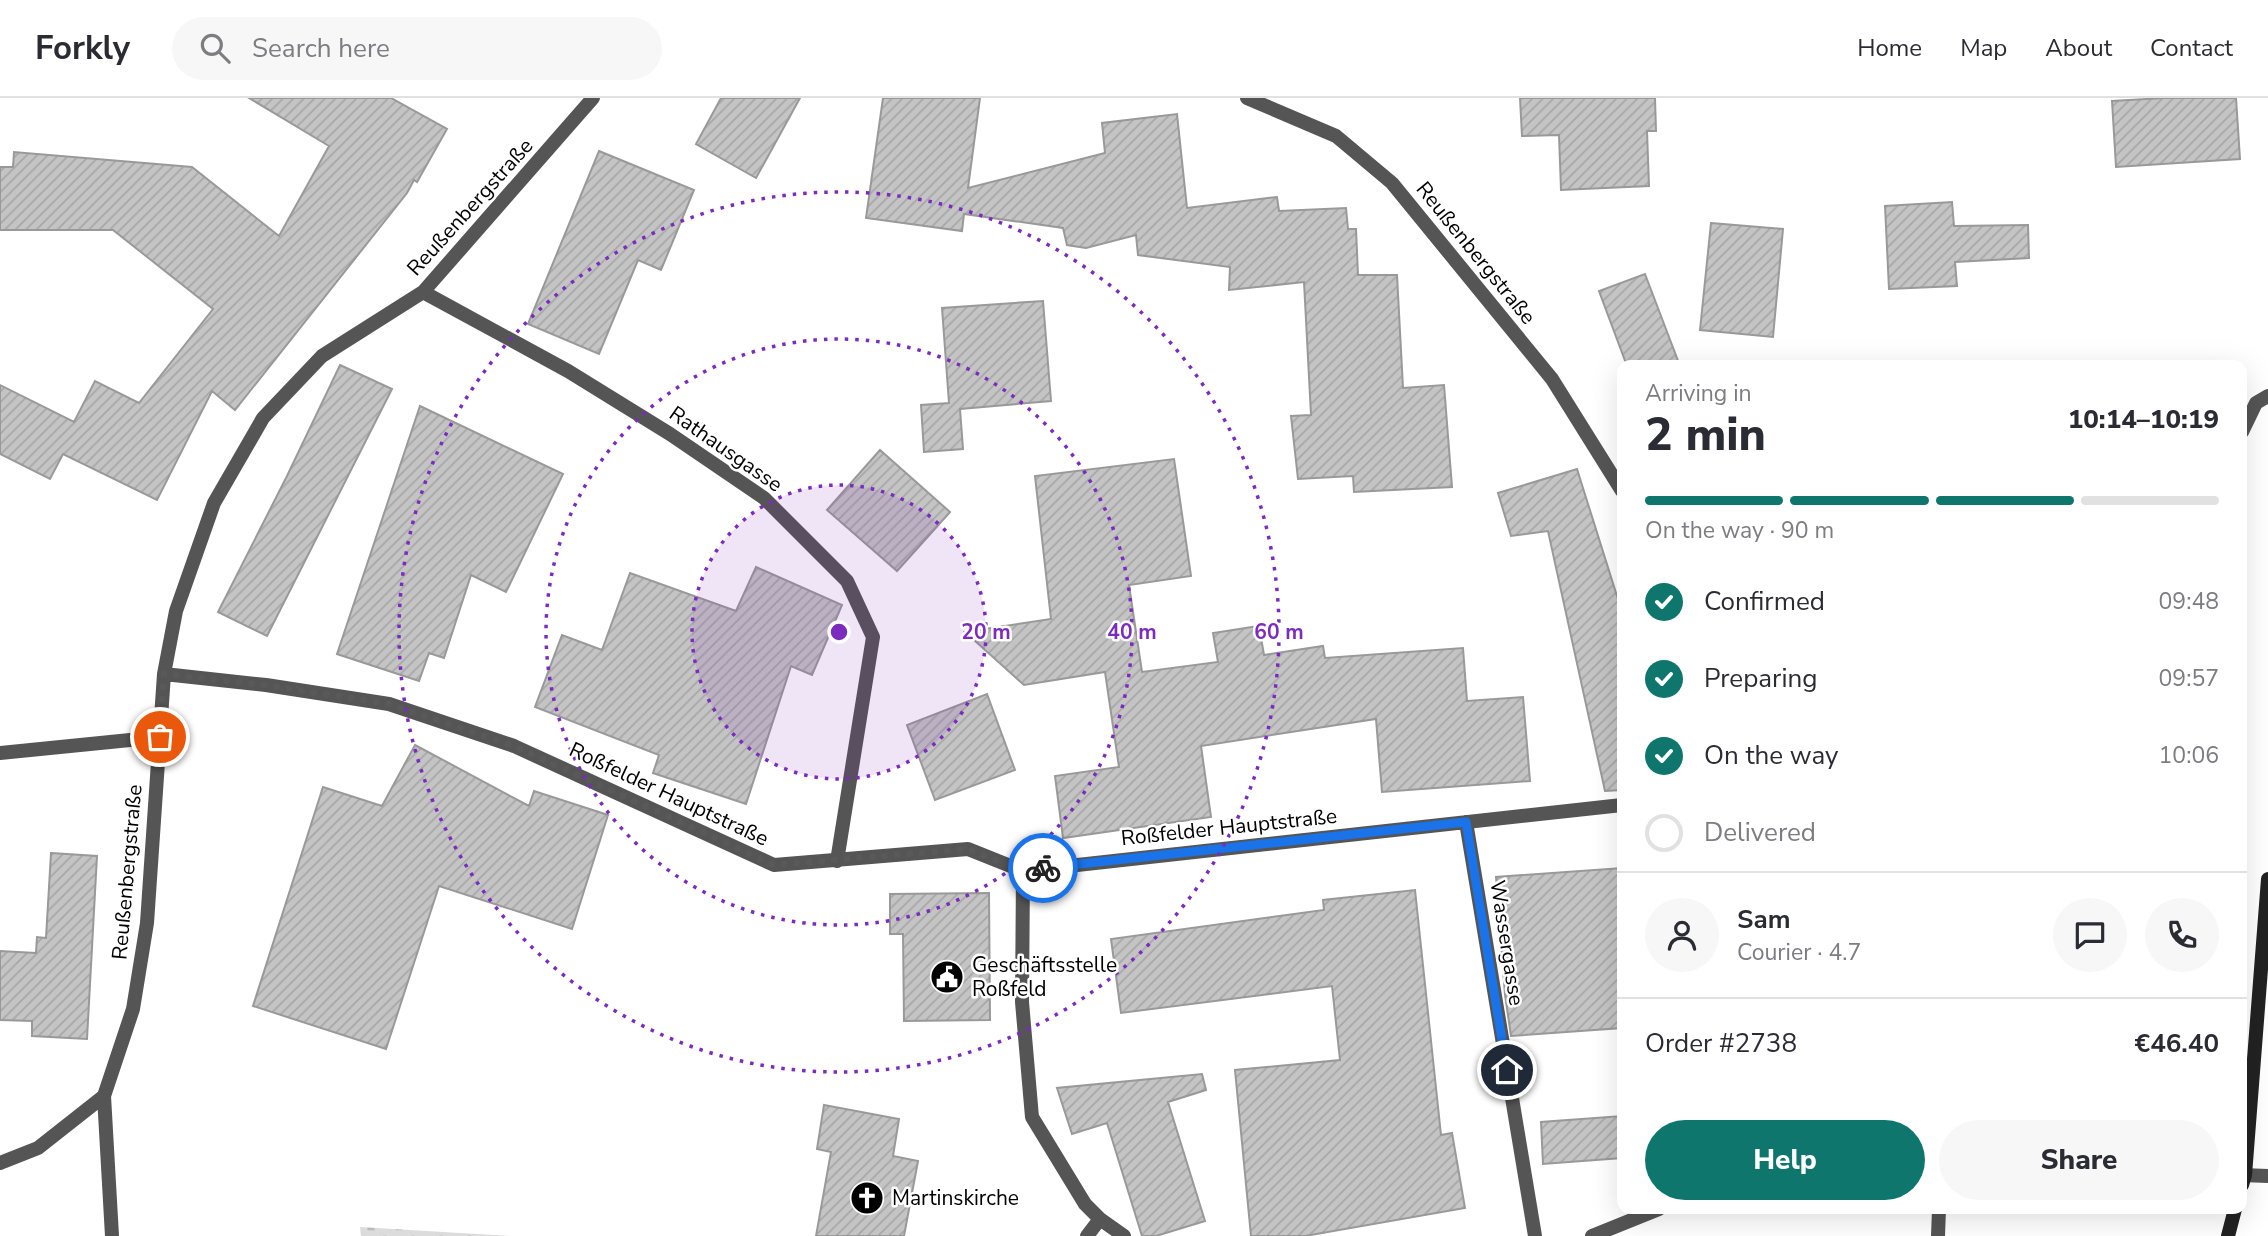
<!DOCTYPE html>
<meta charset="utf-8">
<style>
:root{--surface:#fff;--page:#f7f7f7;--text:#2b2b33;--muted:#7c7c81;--line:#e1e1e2;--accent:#0f766e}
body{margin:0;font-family:"Nunito Sans",sans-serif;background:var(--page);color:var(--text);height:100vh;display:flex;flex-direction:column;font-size:26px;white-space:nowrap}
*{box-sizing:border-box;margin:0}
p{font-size:23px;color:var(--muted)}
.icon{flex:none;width:38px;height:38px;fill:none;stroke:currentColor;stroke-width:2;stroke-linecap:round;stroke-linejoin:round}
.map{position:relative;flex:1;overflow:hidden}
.side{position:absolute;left:1617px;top:262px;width:630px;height:854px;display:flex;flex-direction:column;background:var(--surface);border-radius:14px;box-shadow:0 7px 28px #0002}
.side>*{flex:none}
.pin{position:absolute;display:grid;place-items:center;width:60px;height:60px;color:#fff;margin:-30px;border:4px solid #fff;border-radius:50%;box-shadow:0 2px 7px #0007}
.courier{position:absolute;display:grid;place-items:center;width:70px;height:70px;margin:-35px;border:5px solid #1a73e8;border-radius:50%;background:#fff;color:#222;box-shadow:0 2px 9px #0007}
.head em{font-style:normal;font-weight:800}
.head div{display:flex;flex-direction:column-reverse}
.head{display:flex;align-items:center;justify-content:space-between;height:119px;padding:0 28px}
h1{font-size:46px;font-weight:800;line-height:52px}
.bar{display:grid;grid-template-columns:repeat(4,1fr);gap:10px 7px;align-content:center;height:84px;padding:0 28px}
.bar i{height:9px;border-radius:5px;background:var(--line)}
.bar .active{background:var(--accent)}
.bar p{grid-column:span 4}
.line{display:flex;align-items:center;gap:18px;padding:0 28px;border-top:2px solid var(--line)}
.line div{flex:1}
.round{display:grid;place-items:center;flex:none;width:74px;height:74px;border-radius:37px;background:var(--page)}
ol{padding:0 28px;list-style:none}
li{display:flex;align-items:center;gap:21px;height:77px}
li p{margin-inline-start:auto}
li .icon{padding:7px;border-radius:50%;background:var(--accent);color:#fff;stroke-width:4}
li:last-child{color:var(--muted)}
li i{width:38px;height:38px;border:4px solid var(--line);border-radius:50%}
.action{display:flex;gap:14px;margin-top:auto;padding:14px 28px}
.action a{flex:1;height:80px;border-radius:42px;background:var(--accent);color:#fff;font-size:28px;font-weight:800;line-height:80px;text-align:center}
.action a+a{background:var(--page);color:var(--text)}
header{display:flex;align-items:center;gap:42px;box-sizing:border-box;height:98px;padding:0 35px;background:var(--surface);border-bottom:2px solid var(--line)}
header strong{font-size:33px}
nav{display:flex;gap:38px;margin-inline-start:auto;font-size:24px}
.search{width:490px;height:63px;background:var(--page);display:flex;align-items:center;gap:18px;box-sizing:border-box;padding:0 24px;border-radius:38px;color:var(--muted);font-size:26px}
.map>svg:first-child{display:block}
.cemetery{fill:url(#cemetery-stones)}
.building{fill:url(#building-hatch);stroke:#999;stroke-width:2}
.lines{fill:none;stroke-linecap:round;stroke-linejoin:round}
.service{stroke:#555;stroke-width:14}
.minor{stroke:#555;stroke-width:14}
.secondary{stroke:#222;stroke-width:14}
.done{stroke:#595959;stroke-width:7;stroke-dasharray:0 12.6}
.route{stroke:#1a73e8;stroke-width:9}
.ring{fill:none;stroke:#7b2cbf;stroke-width:3.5;stroke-dasharray:3.5 7}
.labels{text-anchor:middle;stroke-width:5;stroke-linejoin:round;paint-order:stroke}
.street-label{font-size:21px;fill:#000;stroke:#fff}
.poi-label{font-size:21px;fill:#000;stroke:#fff;text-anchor:start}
.centre{fill:#7b2cbf;stroke:#fff;stroke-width:3.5}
.ring-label{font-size:21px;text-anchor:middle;font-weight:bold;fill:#7b2cbf;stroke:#fff;stroke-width:5;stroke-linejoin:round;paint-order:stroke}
</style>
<header>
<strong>Forkly</strong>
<div class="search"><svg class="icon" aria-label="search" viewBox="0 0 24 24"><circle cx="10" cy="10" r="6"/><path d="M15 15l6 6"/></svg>Search here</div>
<nav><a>Home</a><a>Map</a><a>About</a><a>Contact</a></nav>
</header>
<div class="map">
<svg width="2268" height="1138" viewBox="0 0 2268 1138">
<defs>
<pattern id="cemetery-stones" width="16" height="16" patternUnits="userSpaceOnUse" patternTransform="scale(1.75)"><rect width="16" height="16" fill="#dcdcdc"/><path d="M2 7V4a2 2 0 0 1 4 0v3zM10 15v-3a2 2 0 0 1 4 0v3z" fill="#bbb"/></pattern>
<pattern id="building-hatch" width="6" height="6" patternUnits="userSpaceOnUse" patternTransform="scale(1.75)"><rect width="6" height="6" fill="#c4c4c4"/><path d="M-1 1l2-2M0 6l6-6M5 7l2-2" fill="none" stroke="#a7a7a7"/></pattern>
</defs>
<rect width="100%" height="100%" fill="#fff"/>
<path class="cemetery" d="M360 1129 511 1138H361Z"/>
<path class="building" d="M249 0H391L447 31 417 84 414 82 407 95 235 312 212 293 157 402 63 356 50 381 0 356V287L74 324 95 283 139 305 213 211 113 132H0V69H13L14 54 192 69 279 138 329 48Z
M721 0H800L756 80 696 46Z
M883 0H980L968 90 1105 55 1102 25 1177 16 1187 110 1277 99 1279 113 1346 110 1348 131H1356L1358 177H1397L1403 290 1444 287 1452 389 1354 394 1353 378 1298 381 1291 318 1311 317 1304 184 1229 192 1230 169 1138 157 1136 137 1086 150 1067 147 1063 130 964 116 962 133 866 120Z
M1520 0H1655L1656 33H1647L1649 88 1561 92 1559 37 1522 38Z
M2164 0H2236L2240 61 2116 69 2112 3Z
M599 53 694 92 661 172 638 162 599 256 528 226Z
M1952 104 1954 128 2028 127 2029 160 1955 164 1957 188 1889 191 1885 108Z
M1711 125 1783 131 1773 239 1700 232Z
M1645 176 1680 268H1627L1599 193Z
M1043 203 1051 303 960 311 963 351 924 354 921 307 949 305 942 210Z
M340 267 392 291 267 538 218 514 287 378Z
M420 308 563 376 506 494 471 477 444 560 429 555 419 583 337 556Z
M880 352 950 414 897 473 827 412Z
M1174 361 1191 478 1129 487 1142 574 1218 564 1213 535 1259 528 1264 557 1323 548 1325 560 1463 550 1467 603 1523 599 1530 683 1382 694 1376 621 1201 648 1211 719 1063 740 1055 678 1119 669 1105 574 1024 587 965 534 1051 521 1035 378Z
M1577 371 1622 514V692L1605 693 1548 433 1511 438 1498 395Z
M756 469 842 507 812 577 791 568 746 706 653 675 659 657 535 609 562 537 602 552 630 475 736 513Z
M987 596 1015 672 935 702 907 627Z
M415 647 529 708 534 693 608 717 572 831 439 788 386 951 253 908 323 689 382 708Z
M51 755 97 758 87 941 32 938V923L0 922V853L36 855 37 839 46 840Z
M1622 770V930L1511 938 1505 897 1496 779Z
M1415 792 1441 1037 1452 1035 1465 1110 1305 1138H1251L1235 972 1340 962 1332 888 1121 915 1111 841 1324 812 1323 802Z
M989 795 990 922 904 923 903 836H890V796Z
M1202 976 1206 992 1168 1004 1205 1123 1156 1138H1142L1107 1025 1072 1036 1057 990Z
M824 1007 899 1021 893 1058 918 1063 904 1138H816L831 1054 817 1051Z
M1622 1018V1060L1543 1066 1541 1024Z"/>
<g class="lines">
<path class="service" d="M0 655 160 639"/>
<path class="minor" d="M1247 0 1336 38 1392 85 1552 281 1622 393
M423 194 568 273 670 336 764 400 847 483 873 539 837 763
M2242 334 2256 305 2268 298
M164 576 266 587 389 606 514 648 774 767 968 751 1023 773 1622 707
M1466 724 1535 1138
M1023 773 1022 904 1032 1019 1085 1106 1100 1121 1124 1138
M104 998 112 1138
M0 1065 38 1050 104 998 133 911 147 825 164 576 176 513 214 405 263 320 322 258 423 194 593 0
M2242 1077 2268 1078
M1087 1138 1100 1121
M1592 1138 1659 1111
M1938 1138 1939 1111"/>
<path class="secondary" d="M2242 1087 2245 1077 2268 781
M2228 1138 2235 1111"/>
</g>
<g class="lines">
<path class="done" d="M160 639 164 576 266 587 389 606 514 648 774 767 968 751 1023 773 1043 770"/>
<path class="route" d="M1043 770 1466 724 1507 972"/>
</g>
<circle cx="839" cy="534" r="147" fill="#7b2cbf" fill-opacity=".12"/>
<g class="ring">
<circle cx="839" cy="534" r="147"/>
<circle cx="839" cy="534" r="293"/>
<circle cx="839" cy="534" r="440"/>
</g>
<defs>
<symbol id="civic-disc" viewBox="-11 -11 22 22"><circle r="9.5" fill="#000" stroke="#fff"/><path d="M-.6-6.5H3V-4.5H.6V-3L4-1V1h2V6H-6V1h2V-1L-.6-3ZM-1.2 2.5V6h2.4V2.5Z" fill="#fff"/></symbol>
<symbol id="church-disc" viewBox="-11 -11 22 22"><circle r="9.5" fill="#000" stroke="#fff"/><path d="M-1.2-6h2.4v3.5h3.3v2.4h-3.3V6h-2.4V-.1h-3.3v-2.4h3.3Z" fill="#fff"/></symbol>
</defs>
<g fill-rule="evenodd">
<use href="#civic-disc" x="928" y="860" width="38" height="38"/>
<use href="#church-disc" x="848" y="1081" width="38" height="38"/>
</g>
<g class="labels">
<g class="street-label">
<text transform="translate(470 109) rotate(-48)" y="7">Reußenbergstraße</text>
<text transform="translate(1476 155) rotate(51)" y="7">Reußenbergstraße</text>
<text transform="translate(726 351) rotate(35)" y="7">Rathausgasse</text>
<text transform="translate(669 696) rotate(25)" y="7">Roßfelder Hauptstraße</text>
<text transform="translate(1229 729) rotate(-6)" y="7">Roßfelder Hauptstraße</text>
<text transform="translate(127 774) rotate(-85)" y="7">Reußenbergstraße</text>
<text transform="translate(1507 845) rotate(81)" y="7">Wassergasse</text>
</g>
<g class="poi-label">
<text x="972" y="874">Geschäftsstelle<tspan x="972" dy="24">Roßfeld</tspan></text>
<text x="892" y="1107">Martinskirche</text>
</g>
</g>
<circle cx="839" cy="534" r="10" class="centre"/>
<g class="ring-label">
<text x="986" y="541">20 m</text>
<text x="1132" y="541">40 m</text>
<text x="1279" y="541">60 m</text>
</g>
</svg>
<div class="pin" style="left:160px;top:639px;background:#ea580c"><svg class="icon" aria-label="bag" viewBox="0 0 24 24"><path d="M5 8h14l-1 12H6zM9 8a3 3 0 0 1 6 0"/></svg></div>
<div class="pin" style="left:1507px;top:972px;background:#1f2937"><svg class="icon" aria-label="home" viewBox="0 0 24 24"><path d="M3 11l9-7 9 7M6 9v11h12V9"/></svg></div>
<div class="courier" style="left:1043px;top:770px"><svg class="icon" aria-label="bike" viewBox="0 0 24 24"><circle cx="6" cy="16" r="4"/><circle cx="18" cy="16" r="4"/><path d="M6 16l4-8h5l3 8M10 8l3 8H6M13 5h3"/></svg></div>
<section class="side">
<div class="head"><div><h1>2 min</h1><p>Arriving in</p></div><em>10:14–10:19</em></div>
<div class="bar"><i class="active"></i><i class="active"></i><i class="active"></i><i></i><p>On the way · 90 m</p></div>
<ol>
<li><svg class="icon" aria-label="check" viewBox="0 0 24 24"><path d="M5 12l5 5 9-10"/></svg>Confirmed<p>09:48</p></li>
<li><svg class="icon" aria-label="check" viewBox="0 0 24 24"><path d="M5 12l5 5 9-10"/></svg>Preparing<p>09:57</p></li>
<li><svg class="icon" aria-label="check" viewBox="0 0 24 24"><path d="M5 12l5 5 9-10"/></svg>On the way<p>10:06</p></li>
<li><i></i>Delivered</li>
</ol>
<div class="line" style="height:126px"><a class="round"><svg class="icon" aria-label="person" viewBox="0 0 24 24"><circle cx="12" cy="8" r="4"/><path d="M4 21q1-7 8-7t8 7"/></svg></a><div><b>Sam</b><p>Courier · 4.7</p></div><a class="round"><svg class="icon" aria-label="chat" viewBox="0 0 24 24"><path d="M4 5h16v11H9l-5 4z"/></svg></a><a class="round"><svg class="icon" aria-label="phone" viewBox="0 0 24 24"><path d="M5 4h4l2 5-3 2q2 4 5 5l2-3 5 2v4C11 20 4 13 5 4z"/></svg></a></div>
<div class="line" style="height:91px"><div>Order #2738</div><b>€46.40</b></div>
<div class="action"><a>Help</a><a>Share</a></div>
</section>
</div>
